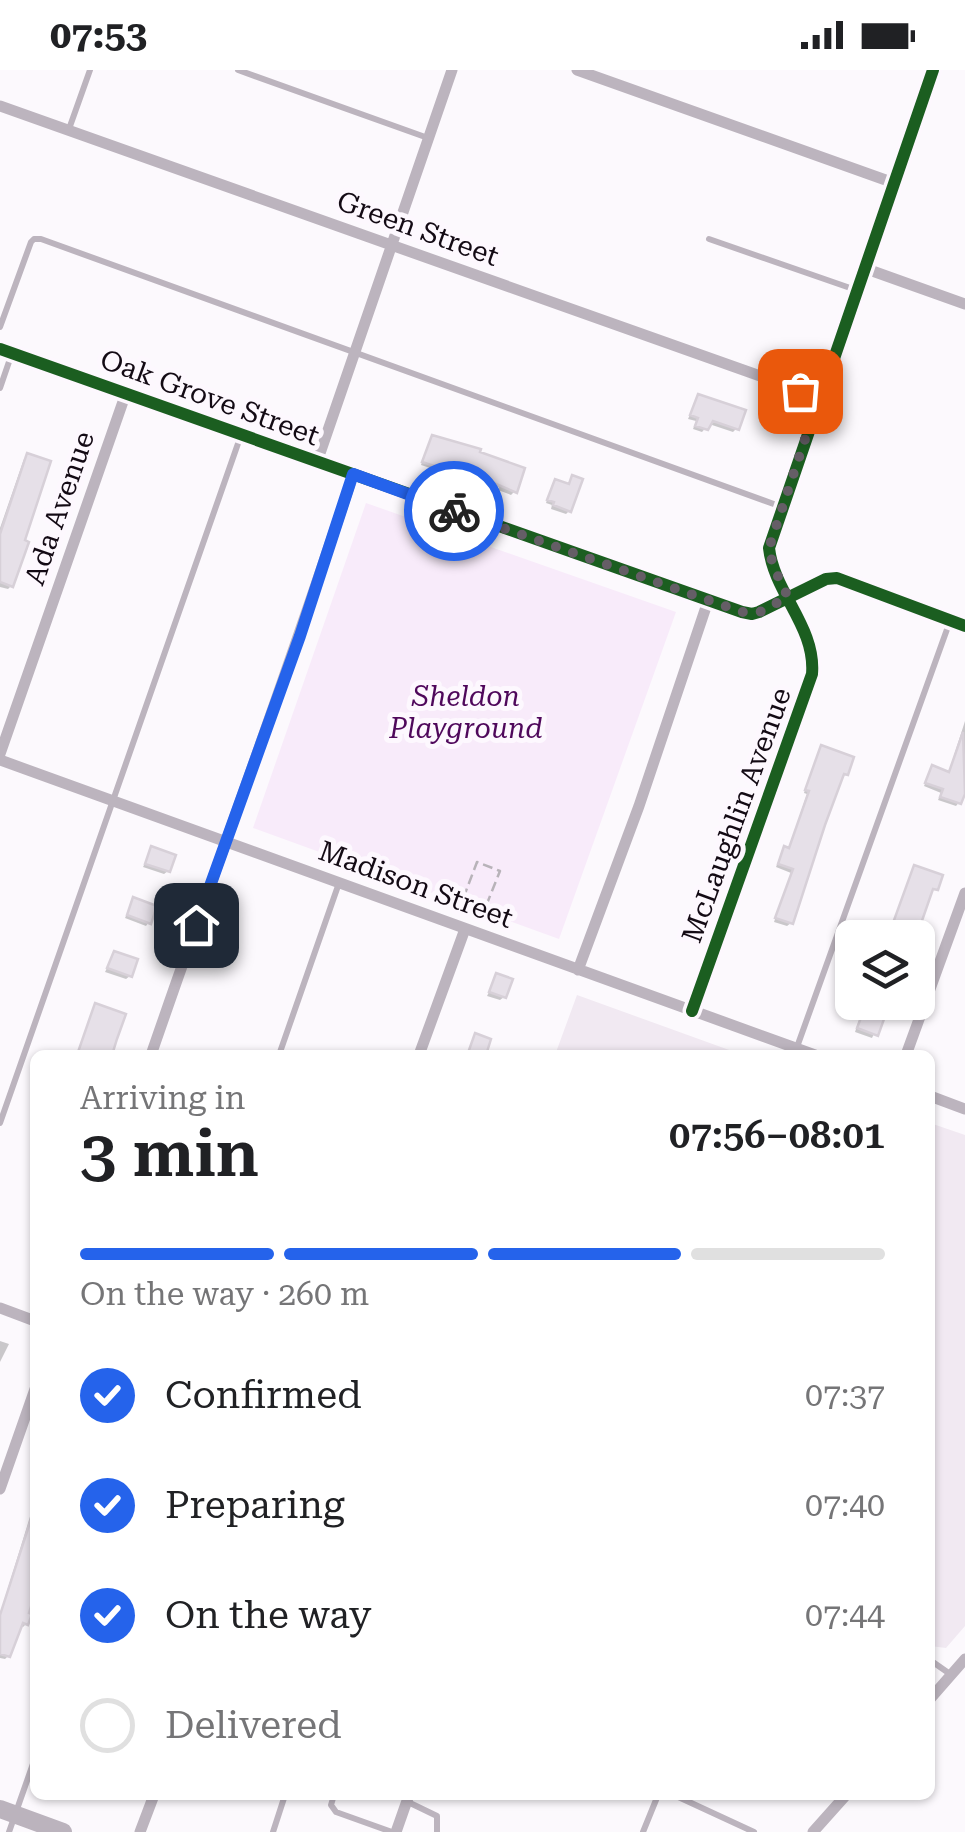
<!DOCTYPE html>
<meta charset="utf-8">
<style>
:root{--surface:#fff;--page:#f6f6f6;--text:#202124;--muted:#757577;--line:#e0e0e0;--accent:#2563eb}
body{margin:0;font-family:"Roboto Serif",serif;background:var(--page);color:var(--text);height:100vh;display:flex;flex-direction:column;font-size:38px;white-space:nowrap}
*{box-sizing:border-box;margin:0}
p{font-size:32px;color:var(--muted)}
.icon{flex:none;width:55px;height:55px;fill:none;stroke:currentColor;stroke-width:2;stroke-linecap:round;stroke-linejoin:round}
.map{position:relative;flex:1;overflow:hidden}
.drawer{position:absolute;left:30px;top:980px;width:905px;height:750px;display:flex;flex-direction:column;background:var(--surface);border-radius:15px;box-shadow:0 2px 8px #0004}
.drawer>*{flex:none}
.fabs{position:absolute;left:835px;top:850px;display:grid;gap:20px}
.fabs a{display:grid;place-items:center;width:100px;height:100px;border-radius:15px;background:var(--surface);box-shadow:0 2px 8px #0004;font-size:50px}
.pin{position:absolute;display:grid;place-items:center;width:85px;height:85px;color:#fff;margin:-42px;border-radius:20px;box-shadow:0 5px 15px #0006}
.courier{position:absolute;display:grid;place-items:center;width:100px;height:100px;margin:-50px;border:8px solid #2563eb;border-radius:50%;background:#fff;color:#222;box-shadow:0 2px 12px #0007}
.overview em{font-style:normal;font-weight:600}
.overview div{display:flex;flex-direction:column-reverse}
.overview{display:flex;align-items:center;justify-content:space-between;height:170px;padding:0 50px}
h1{font-size:65px;font-weight:600;line-height:75px}
.bar{display:grid;grid-template-columns:repeat(4,1fr);gap:15px 10px;align-content:center;height:120px;padding:0 50px}
.bar i{height:12px;border-radius:8px;background:var(--line)}
.bar .on{background:var(--accent)}
.bar p{grid-column:span 4}
ol{padding:0 50px;list-style:none}
li{display:flex;align-items:center;gap:30px;height:110px}
li p{margin-inline-start:auto}
li .icon{padding:10px;border-radius:50%;background:var(--accent);color:#fff;stroke-width:4}
li:last-child{color:var(--muted)}
li i{width:55px;height:55px;border:5px solid var(--line);border-radius:50%}
.status{display:flex;justify-content:space-between;align-items:center;height:70px;padding:0 50px;background:var(--surface);direction:ltr}
.status svg{height:28px;fill:currentColor}
.map>svg:first-child{display:block}
.built{fill:#f1e9f2}
.green{fill:#f8ebfa}
.shadow{fill:#0003}
.building{fill:#e6e0e8;stroke:#d7d0d8;stroke-width:2.5}
.lines{fill:none;stroke-linecap:round;stroke-linejoin:round}
.path{stroke:#b8b3b9;stroke-width:2.5;stroke-dasharray:10 5;stroke-linecap:butt}
.service{stroke:#bcb4be;stroke-width:6}
.minor{stroke:#bcb4be;stroke-width:11}
.secondary{stroke:#bbb3bd;stroke-width:18}
.cycleway-casing{stroke:#fdf8fe;stroke-width:19}
.cycleway{stroke:#1b5e20;stroke-width:12}
.done{stroke:#655e66;stroke-width:10;stroke-dasharray:0 18}
.route{stroke:#2563eb;stroke-width:12}
.labels{text-anchor:middle;stroke-width:10;stroke-linejoin:round;paint-order:stroke}
.street-label{font-size:28px;fill:#130a14;stroke:#fdf8fe}
.park-label{font-size:28px;font-style:italic;fill:#4f085b;stroke:#fdf8fe}
</style>
<div class="status"><b>07:53</b><svg viewBox="0 0 49 12"><path d="M0 12V9h3v3zM5 12V6h3v6zM10 12V3h3v9zM15 12V0h3v12zM26 1h20v11H26zM47 4h2v5h-2z"/></svg></div>
<div class="map">
<svg width="965" height="1762" viewBox="0 0 965 1762">
<rect width="100%" height="100%" fill="#fcf9fd"/>
<path class="built" d="M577 925 743 985H555Z
M930 1053 965 1065V1556L946 1578 930 1576Z"/>
<path class="green" d="M366 433 676 542 559 869 253 758Z"/>
<path class="shadow" d="M698 327 737 358 733 362 709 354 702 362 693 359 696 351 688 349Z
M432 368 515 421 511 425 498 420 499 417 469 407 466 410 421 395 429 372Z
M27 386 11 516 8 519 0 517V458L24 389Z
M572 408 569 441 566 444 551 439 552 435 546 433 552 415 555 412 567 416Z
M965 651V725L956 736 938 730 941 723 924 716 932 698 948 704Z
M822 678 845 704 841 707 791 853 787 856 774 852 791 803 776 797 782 782 785 779 788 780 807 724 804 723 818 682Z
M152 779 168 801 164 804 143 797Z
M133 830 149 852 146 856 125 848Z
M114 884 130 906 126 909 105 902Z
M497 906 504 927 500 930 487 926Z
M865 932H889L872 968 855 962Z
M0 1271 9 1274 0 1292Z
M35 1436V1516L25 1544 26 1554 23 1557 19 1556 8 1586 5 1589 0 1588V1544L32 1440Z"/>
<path class="building" d="M698 324 746 340 739 360 713 351 708 360 695 356 698 348 690 345Z
M432 365 481 379 480 382 525 398 517 423 473 404 471 408 422 392Z
M27 383 51 391 25 470 29 472 13 517 0 512V464Z
M572 405 583 409 571 442 553 435 554 432 547 430 555 409 569 414Z
M963 662 965 724 961 734 940 727 943 719 925 713 932 695 949 702Z
M821 675 854 687 848 705 844 704 825 755 793 854 775 848 793 799 778 794 784 776 789 778 809 721 805 720Z
M151 776 176 785 170 802 145 794Z
M914 795 943 805 938 820 933 819 916 868H900L889 864Z
M133 827 157 836 151 854 127 845Z
M114 881 138 889 132 907 107 898Z
M496 903 513 909 506 928 489 922Z
M867 932H890L878 966 857 958Z
M95 933 126 944 117 969 112 985H77Z
M475 963 491 969 486 985 468 983Z
M34 1440 35 1524 29 1543 32 1544 28 1555 23 1553 10 1587 0 1584V1545Z"/>
<g class="lines">
<path class="path" d="M458 842 477 792 500 801 480 851"/>
<path class="service" d="M238 0 428 68
M69 59 90 0
M709 169 856 220
M0 257 31 172 34 169H41L782 437
M0 318 12 283
M797 977 950 551
M279 985 339 813
M0 1053 241 365
M930 1590 950 1604
M334 1725 331 1735 336 1742 392 1762
M674 1725 754 1762
M408 1732 437 1746V1762
M9 1762 35 1688
M273 1762 285 1725
M643 1762 658 1725"/>
<path class="minor" d="M577 0 894 113
M0 36 819 327
M864 198 965 234
M0 279 742 542 752 544 759 542 826 509 837 508 965 556
M317 392 452 0
M0 684 126 323
M0 690 815 985
M578 900 639 736 708 531
M692 941 812 604C816 557 774 523 769 478L933 0
M151 985C218 791 289 599 353 405
M419 985 465 859
M906 985 965 823
M930 1026 965 1039
M0 1238 35 1251
M0 1419 35 1319
M930 1629 965 1589
M140 1762 154 1725
M396 1762 409 1725
M813 1762 846 1725"/>
<path class="secondary" d="M0 1739 63 1762"/>
<defs>
<path id="cycleway" d="M0 279 742 542 752 544 759 542 826 509 837 508 965 556
M692 941 812 604C816 557 774 523 769 478L933 0"/>
</defs>
<use href="#cycleway" class="cycleway-casing"/>
<use href="#cycleway" class="cycleway"/>
</g>
<g class="lines">
<path class="done" d="M454 441 742 542H760L788 527 773 496 769 478 819 327 800 321"/>
<path class="route" d="M196 855 300 566 353 404 454 441"/>
</g>
<g class="labels">
<g class="street-label">
<text transform="translate(418 158) rotate(20)" y="10">Green Street</text>
<text transform="translate(210 327) rotate(20)" y="10">Oak Grove Street</text>
<text transform="translate(59 438) rotate(-71)" y="10">Ada Avenue</text>
<text transform="translate(736 745) rotate(-70)" y="10">McLaughlin Avenue</text>
<text transform="translate(416 814) rotate(20)" y="10">Madison Street</text>
</g>
<g class="park-label">
<text x="466" y="636">Sheldon<tspan x="466" dy="32">Playground</tspan></text>
</g>
</g>
</svg>
<div class="fabs">
<a><svg class="icon" aria-label="layers" viewBox="0 0 24 24"><path d="M12 4l9 5-9 5-9-5zM3 14l9 5 9-5"/></svg></a>
</div>
<div class="pin" style="left:800px;top:321px;background:#ea580c"><svg class="icon" aria-label="bag" viewBox="0 0 24 24"><path d="M5 8h14l-1 12H6zM9 8a3 3 0 0 1 6 0"/></svg></div>
<div class="pin" style="left:196px;top:855px;background:#1f2937"><svg class="icon" aria-label="home" viewBox="0 0 24 24"><path d="M3 11l9-7 9 7M6 9v11h12V9"/></svg></div>
<div class="courier" style="left:454px;top:441px"><svg class="icon" aria-label="bike" viewBox="0 0 24 24"><circle cx="6" cy="16" r="4"/><circle cx="18" cy="16" r="4"/><path d="M6 16l4-8h5l3 8M10 8l3 8H6M13 5h3"/></svg></div>
<section class="drawer">
<div class="overview"><div><h1>3 min</h1><p>Arriving in</p></div><em>07:56–08:01</em></div>
<div class="bar"><i class="on"></i><i class="on"></i><i class="on"></i><i></i><p>On the way · 260 m</p></div>
<ol>
<li><svg class="icon" aria-label="check" viewBox="0 0 24 24"><path d="M5 12l5 5 9-10"/></svg>Confirmed<p>07:37</p></li>
<li><svg class="icon" aria-label="check" viewBox="0 0 24 24"><path d="M5 12l5 5 9-10"/></svg>Preparing<p>07:40</p></li>
<li><svg class="icon" aria-label="check" viewBox="0 0 24 24"><path d="M5 12l5 5 9-10"/></svg>On the way<p>07:44</p></li>
<li><i></i>Delivered</li>
</ol>
</section>
</div>
